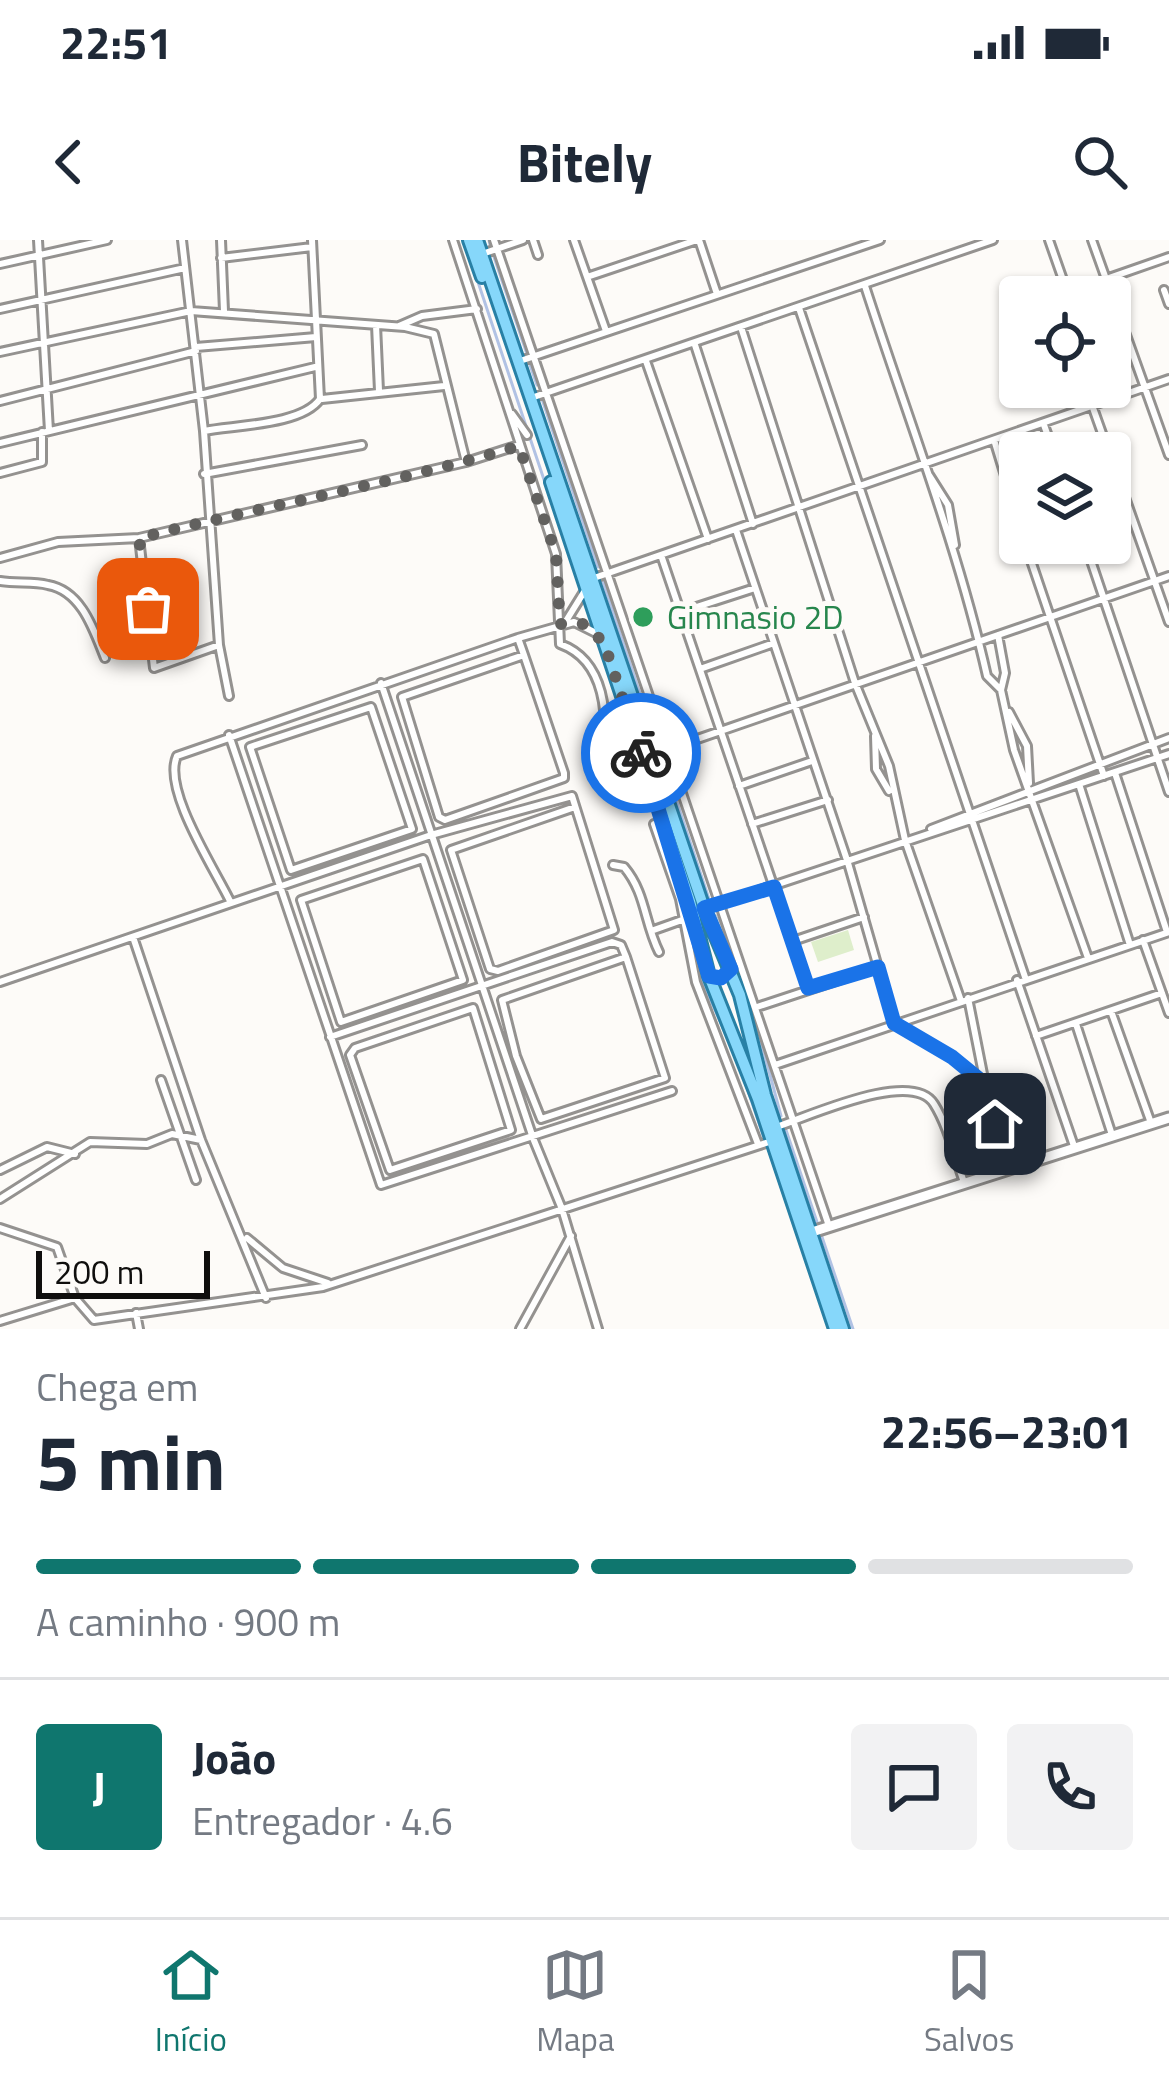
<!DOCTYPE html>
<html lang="pt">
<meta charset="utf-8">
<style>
:root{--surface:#fff;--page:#f2f2f3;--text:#1f2937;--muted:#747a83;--line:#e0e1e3;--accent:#0f766e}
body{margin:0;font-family:"Titillium Web",sans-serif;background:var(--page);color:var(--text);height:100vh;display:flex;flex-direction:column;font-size:45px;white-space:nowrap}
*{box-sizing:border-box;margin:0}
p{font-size:39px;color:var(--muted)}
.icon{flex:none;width:66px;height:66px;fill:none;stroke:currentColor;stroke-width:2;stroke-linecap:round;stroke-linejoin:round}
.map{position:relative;height:1089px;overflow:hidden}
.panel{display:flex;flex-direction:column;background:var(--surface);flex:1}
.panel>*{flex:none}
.controls{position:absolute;left:999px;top:36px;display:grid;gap:24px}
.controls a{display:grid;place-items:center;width:132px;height:132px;border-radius:12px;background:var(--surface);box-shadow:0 3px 9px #0004;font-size:60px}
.scale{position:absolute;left:36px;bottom:30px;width:174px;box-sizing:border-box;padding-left:12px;border:6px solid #0f0e0d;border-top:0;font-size:33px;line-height:42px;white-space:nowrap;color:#0f0e0d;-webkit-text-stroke:9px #fdfbf8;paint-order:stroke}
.pin{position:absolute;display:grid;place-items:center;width:102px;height:102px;color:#fff;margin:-51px;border-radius:24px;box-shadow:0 6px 18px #0006}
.courier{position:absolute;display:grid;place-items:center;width:120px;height:120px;margin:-60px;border:9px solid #1a73e8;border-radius:50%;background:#fff;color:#222;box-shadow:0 3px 15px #0007}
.headline em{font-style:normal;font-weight:700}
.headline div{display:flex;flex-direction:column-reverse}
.headline{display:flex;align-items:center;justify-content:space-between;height:204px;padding:0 36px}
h1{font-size:78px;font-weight:700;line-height:90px}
.bar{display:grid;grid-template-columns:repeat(4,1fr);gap:18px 12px;align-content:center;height:144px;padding:0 36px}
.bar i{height:15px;border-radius:9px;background:var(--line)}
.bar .current{background:var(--accent)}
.bar p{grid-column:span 4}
.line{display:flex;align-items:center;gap:30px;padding:0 36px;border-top:3px solid var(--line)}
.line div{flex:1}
.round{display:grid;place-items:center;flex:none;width:126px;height:126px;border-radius:12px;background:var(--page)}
.status{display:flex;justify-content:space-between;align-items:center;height:84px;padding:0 60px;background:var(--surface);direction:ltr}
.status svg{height:33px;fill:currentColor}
header{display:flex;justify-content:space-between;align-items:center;height:156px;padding:0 36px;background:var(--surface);font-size:54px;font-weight:700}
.tab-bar{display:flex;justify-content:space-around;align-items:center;height:168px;border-top:3px solid var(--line);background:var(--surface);font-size:33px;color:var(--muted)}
.tab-bar a{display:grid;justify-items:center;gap:6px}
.tab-bar .current{color:var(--accent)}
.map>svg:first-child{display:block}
.green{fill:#deeecb}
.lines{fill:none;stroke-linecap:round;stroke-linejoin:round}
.stream{stroke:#b1c2e4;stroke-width:3}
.street-casing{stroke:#949290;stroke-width:12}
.secondary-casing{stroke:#949290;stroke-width:15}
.primary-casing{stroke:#2880a5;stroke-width:16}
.street{stroke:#fff;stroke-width:6}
.secondary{stroke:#fff;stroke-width:9}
.primary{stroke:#86d7fa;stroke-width:10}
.done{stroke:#62615f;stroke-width:12;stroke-dasharray:0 21.6}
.route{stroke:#1a73e8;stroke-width:15}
.leisure-dot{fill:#2e9e5b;stroke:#fdfbf8;stroke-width:4.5}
.labels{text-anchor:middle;stroke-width:10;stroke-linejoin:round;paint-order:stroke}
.leisure-label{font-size:33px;fill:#27864d;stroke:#fdfbf8;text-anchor:start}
</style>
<div class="status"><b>22:51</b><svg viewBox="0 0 49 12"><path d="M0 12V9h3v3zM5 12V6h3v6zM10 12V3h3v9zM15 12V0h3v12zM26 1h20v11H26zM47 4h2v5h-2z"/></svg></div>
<header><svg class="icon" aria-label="back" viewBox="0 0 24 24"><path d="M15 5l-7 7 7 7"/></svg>Bitely<svg class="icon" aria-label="search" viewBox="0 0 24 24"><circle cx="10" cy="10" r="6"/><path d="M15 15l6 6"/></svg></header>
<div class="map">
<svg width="1169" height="1089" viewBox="0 0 1169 1089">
<rect width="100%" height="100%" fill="#fdfbf8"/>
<path class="green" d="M848 690 854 710 818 722 811 702Z"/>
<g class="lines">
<path class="stream" d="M489 0 490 5
M493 14 527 114
M476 36 528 192
M529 122 537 145
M542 159 598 327
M530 198 581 350
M603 342 656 502
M596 396 620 468
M624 478 635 511
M662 517 709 659
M644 541 657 578
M715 675 730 705
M694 698 704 745 734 813
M753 771 781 876
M742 833 764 898
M786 890 818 985
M768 908 829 1089
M821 994 853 1089"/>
<defs>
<path id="street" d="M38 0 49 191
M221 0 224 71
M453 0 556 314 560 404C607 421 607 477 605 519
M494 0 829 986
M533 0 538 15
M574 0 606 91
M699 0 717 54
M1049 0 1069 57
M1092 0 1169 215
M482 14 523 0
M221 18 312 7
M0 24 107 0
M587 37 697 0
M1106 39 1169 17
M865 46C907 176 957 304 987 436L1001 450 1014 510 1088 718
M1164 50 1169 64
M799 68 1025 737
M0 69 185 28
M376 85 379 151
M399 86 422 76 477 69
M741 87 855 443 889 526 905 600 961 761
M695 105 753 284
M196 107 316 97
M0 112 191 71 405 87 434 94 466 222 519 205
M520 121 880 0
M646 121 708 299
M531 158 993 0
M322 159 444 146
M0 161 196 111
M1093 168 1109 213
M512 174 527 195
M1044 185 1054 213
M204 191C235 185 302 185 320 159L312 0
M0 203 315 127
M995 203 1020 285
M1110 215 1169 382
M0 233 42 222V192
M204 234 362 205
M929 235 948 265 955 305
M736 290 848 623 894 783 953 817 985 844 1009 927
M139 298 154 428 219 405 204 191 182 0
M1025 303 1104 536
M1085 303 1169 552
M661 315 808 748
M0 318 58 302 139 298 466 222
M594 338 1169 139
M0 341C16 344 32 341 48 345 82 351 94 391 105 418
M681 372 755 348
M566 381 584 352
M998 395 1005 433 1001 450
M518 398 574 382 598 394
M219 405 229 456
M700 429 774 403
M381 443 533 898 562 969 598 1089
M371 467 412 589 291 630 250 507Z
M1009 472 1027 506 1029 543
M229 495 381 945 672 851
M875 496 876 529 889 551
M651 515 1169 336
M1115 533 1167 692
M1079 544 1130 705
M739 546 812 521
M654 584 680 659 696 742 758 904
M752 584 828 560
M931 589 1169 498
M423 619 463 740 341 782 301 660Z
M613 625 624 627C646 653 644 682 659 712
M230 661C214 628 162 549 177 516L518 398 524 415 564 533V538L445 580 439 577 402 457 524 415
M706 668 1169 514
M651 691 682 680
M133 697 201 900 266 1058
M1143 700 1169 773
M793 701 864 677
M626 717 665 838 541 879 516 816 502 760Z
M1017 740 1074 906
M0 742 431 595 572 556 614 690 498 731 490 729 451 610 575 567
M968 758 985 844 1010 879 1019 924
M757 767 878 727
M473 768 511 890 390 930 350 815 355 808Z
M1111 771 1151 883
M1076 784 1112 895
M1036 796 1162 753
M330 797 612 702 621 705 626 717
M775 825 1169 692
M161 840 196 940
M776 887C808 877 912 828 934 864 948 886 955 918 964 942
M0 930 47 907 75 914
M0 959 90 902 147 904 172 894 201 900
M0 988 57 1007 75 1058
M247 998 283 1028 328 1043
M136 1073 139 1089
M0 1081 75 1058 94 1080 323 1047 769 902
M520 1089 571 996"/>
<path id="secondary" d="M812 992 1169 878"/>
<path id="primary" d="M469 0 482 37
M477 0 704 668 740 755 765 855 843 1089
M551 242 690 661 709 736 758 859 835 1089"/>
</defs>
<use href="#street" class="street-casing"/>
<use href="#secondary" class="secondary-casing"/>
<use href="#primary" class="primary-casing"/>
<use href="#street" class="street"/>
<use href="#secondary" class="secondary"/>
<use href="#primary" class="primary"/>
</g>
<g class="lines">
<path class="done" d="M148 369 139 298C265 266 395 243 519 206L556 314 560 384H585L604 403 641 513"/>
<path class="route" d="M641 513 709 736 721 738 731 729 704 668 774 647 808 748 878 727 894 783 952 817 985 844 995 884"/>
</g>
<circle class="leisure-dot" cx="643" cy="377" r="12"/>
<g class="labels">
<g class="leisure-label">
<text x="667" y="389">Gimnasio 2D</text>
</g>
</g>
</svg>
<div class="controls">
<a><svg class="icon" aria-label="locate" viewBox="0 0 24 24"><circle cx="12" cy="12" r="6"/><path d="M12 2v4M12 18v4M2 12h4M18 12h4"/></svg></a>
<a><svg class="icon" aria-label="layers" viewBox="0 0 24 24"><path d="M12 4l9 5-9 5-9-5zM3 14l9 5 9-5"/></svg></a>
</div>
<div class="scale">200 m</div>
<div class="pin" style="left:148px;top:369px;background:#ea580c"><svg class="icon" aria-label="bag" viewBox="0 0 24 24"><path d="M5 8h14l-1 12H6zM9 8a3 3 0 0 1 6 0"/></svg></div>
<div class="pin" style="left:995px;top:884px;background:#1f2937"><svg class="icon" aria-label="home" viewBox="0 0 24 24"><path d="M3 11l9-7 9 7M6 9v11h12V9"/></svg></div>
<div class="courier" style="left:641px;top:513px"><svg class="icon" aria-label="bike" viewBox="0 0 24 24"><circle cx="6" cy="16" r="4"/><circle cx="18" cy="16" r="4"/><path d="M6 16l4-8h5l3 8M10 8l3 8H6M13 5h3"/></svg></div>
</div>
<section class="panel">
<div class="headline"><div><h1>5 min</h1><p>Chega em</p></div><em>22:56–23:01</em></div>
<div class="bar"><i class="current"></i><i class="current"></i><i class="current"></i><i></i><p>A caminho · 900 m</p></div>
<div class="line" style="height:216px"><b class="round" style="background:var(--accent);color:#fff">J</b><div><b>João</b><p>Entregador · 4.6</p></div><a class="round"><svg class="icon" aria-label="chat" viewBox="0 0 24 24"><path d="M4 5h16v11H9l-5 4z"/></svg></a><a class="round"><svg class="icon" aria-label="phone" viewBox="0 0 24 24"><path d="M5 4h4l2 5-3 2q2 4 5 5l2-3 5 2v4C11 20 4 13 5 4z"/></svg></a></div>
</section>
<nav class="tab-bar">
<a class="current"><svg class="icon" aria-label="home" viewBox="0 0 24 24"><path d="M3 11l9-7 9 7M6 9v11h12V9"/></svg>Início</a>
<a><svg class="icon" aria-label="map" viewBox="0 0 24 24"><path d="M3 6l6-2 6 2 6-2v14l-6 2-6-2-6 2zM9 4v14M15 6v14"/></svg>Mapa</a>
<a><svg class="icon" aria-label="saved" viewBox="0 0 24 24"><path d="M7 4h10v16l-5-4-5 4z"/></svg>Salvos</a>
</nav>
